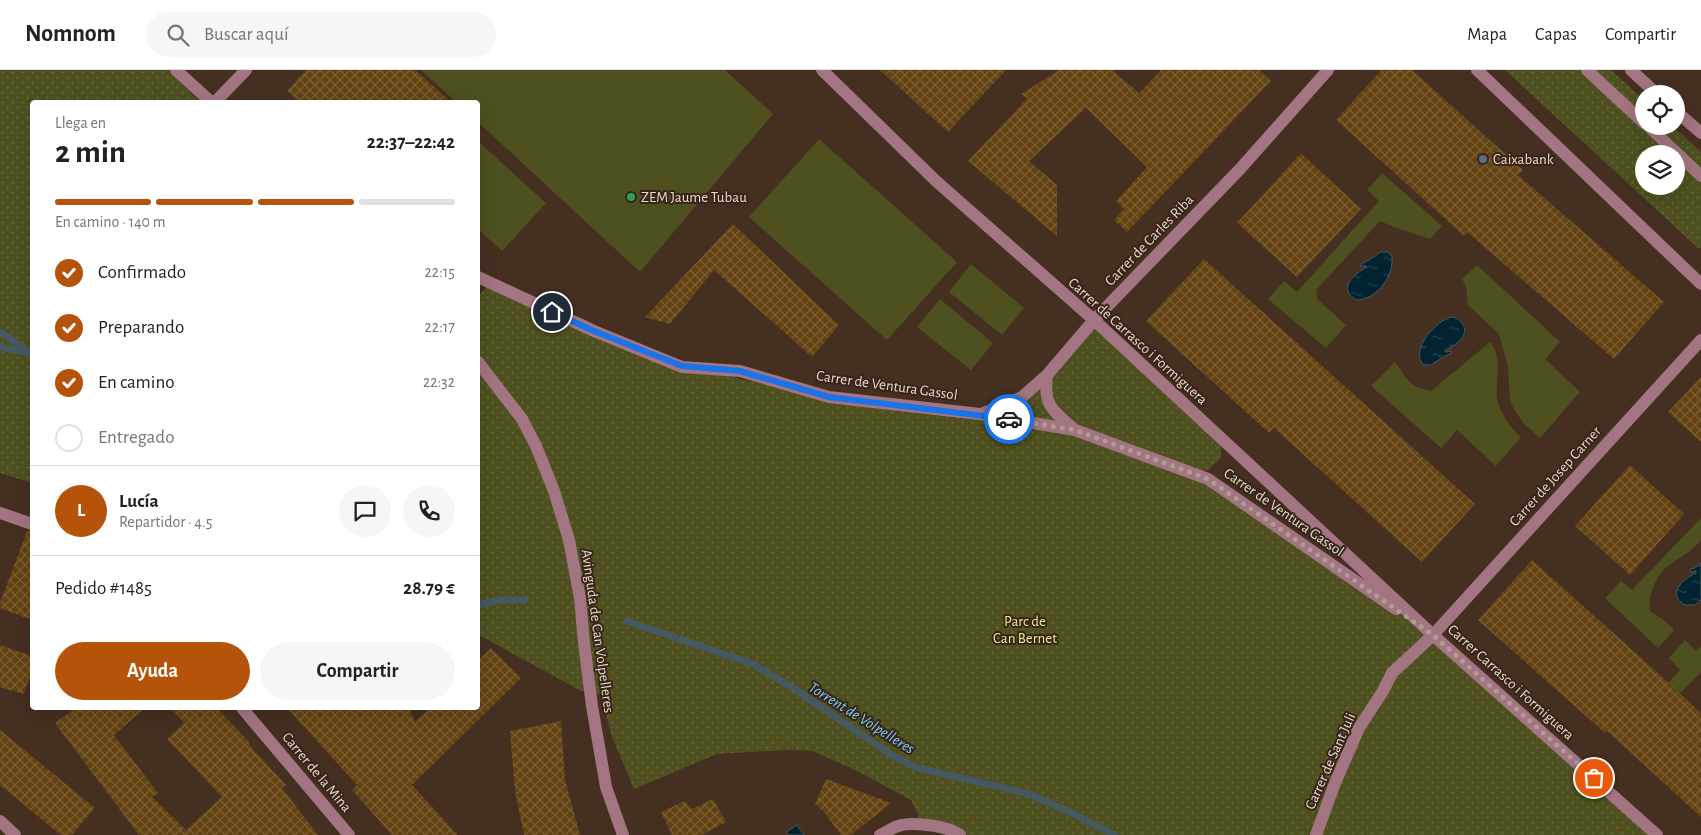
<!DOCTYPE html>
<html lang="es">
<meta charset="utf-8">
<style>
:root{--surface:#fff;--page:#f6f6f6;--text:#222;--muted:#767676;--line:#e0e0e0;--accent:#b45309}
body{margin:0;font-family:"Alegreya Sans",sans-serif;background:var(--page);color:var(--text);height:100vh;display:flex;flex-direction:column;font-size:19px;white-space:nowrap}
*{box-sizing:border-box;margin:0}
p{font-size:16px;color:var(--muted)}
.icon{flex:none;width:28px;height:28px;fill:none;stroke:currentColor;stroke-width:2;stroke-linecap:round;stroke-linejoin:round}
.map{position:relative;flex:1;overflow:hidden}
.panel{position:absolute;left:30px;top:30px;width:450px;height:610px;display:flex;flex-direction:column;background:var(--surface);border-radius:5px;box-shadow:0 5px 20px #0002}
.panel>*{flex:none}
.controls{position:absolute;left:1635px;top:15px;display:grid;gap:10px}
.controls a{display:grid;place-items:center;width:50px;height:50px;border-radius:50%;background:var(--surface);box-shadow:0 5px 20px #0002;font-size:25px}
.pin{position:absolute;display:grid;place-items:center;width:42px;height:42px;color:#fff;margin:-21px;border:2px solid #fff;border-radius:50%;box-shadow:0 1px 5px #0007}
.courier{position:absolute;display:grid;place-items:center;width:50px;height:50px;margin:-25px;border:4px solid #1a73e8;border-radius:50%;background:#fff;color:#222;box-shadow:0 1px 6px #0007}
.head em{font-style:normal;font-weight:600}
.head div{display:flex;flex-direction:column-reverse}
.head{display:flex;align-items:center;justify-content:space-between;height:85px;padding:0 25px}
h1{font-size:32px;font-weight:600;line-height:38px}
.bar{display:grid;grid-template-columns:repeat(4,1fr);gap:8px 5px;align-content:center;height:60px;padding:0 25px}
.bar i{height:6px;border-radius:4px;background:var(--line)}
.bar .active{background:var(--accent)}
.bar p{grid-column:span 4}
.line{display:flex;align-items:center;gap:12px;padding:0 25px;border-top:1px solid var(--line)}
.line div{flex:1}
.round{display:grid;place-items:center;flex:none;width:52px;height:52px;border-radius:26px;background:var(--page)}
ol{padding:0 25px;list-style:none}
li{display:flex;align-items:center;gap:15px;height:55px}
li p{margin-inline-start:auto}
li .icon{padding:5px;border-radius:50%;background:var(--accent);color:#fff;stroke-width:4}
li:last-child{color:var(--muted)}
li i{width:28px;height:28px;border:2px solid var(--line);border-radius:50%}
.primary-button{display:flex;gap:10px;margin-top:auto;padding:10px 25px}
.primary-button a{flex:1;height:58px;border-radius:30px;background:var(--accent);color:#fff;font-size:20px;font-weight:600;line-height:58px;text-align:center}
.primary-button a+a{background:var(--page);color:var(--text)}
header{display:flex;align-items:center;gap:30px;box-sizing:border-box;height:70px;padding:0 25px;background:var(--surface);border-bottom:1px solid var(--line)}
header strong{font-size:24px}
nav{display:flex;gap:28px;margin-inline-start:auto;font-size:18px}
.search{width:350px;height:45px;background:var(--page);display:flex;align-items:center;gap:12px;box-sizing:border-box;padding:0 18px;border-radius:28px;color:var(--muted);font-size:19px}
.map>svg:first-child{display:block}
.grass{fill:#4e5020}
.park{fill:url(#park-dots);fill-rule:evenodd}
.water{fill:url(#water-ripples);stroke:#465960}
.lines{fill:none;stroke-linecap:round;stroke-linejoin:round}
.stream{stroke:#465960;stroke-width:7}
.building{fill:url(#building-cross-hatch)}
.minor{stroke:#a37481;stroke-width:12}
.done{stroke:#ad9d92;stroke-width:5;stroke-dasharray:0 9}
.route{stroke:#1a73e8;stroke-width:6}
.service-dot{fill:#5c6f8a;stroke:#392517;stroke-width:2}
.leisure-dot{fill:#2e9e5b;stroke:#392517;stroke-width:2}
.labels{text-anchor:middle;stroke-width:4;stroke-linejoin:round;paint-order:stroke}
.poi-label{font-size:15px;fill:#e5d8cf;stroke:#392517;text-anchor:start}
.street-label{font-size:15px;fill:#e5d8cf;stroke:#392517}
.park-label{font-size:15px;fill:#e6eb97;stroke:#392517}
.water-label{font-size:16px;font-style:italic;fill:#73cefa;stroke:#392517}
</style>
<header>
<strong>Nomnom</strong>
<div class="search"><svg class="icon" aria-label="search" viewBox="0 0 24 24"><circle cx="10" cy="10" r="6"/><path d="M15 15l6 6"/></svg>Buscar aquí</div>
<nav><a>Mapa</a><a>Capas</a><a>Compartir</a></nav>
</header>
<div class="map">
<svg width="1701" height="765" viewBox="0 0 1701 765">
<defs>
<pattern id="park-dots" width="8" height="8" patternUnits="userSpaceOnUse" patternTransform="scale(1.25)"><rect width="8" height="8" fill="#4e5020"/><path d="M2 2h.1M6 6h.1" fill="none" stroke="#67683f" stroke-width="1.8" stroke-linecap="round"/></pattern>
<pattern id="water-ripples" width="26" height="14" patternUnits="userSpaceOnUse" patternTransform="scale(1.25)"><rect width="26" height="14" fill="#022331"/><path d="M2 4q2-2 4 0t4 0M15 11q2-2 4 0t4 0" fill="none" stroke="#27424e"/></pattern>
<pattern id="building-cross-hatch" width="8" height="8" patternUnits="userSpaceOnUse" patternTransform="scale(1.25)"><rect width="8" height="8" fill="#634312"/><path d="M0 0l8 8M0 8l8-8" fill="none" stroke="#795d33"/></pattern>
</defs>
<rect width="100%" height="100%" fill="#442f21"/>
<path class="grass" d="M421 0H725L773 44 640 202 478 52V32H456Z
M819 69 957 192 887 270 749 147Z
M479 72 546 133 502 181 478 159V74Z
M1382 103 1442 156 1430 169 1394 157 1380 151 1316 220 1317 229 1346 255 1326 278 1268 229 1284 211 1297 222 1379 131 1367 120Z
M971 194 1024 238 1002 265 949 222Z
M1477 195 1560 272 1545 289 1580 322 1540 368 1524 354 1515 341 1510 330 1508 297 1499 264 1468 235 1466 216 1462 209Z
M940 229 993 273 971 300 917 257Z
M1490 272C1503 286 1495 310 1497 327 1499 342 1510 357 1521 367L1496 396 1457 360 1441 378 1371 316 1395 292C1408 309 1406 316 1431 321Z
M1701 448V471C1696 475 1691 481 1686 484 1680 488 1674 491 1669 495 1656 505 1647 526 1650 541L1664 550 1674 560 1658 578 1605 528 1621 511 1632 520Z
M1685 570 1696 581 1701 576V602L1655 649 1645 639 1680 600 1669 588Z"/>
<path class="park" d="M0 0H168L200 32H32V413L0 403Z
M1505 0H1611L1644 30V56H1673L1701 82V177L1699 179ZM1644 84H1676V116H1644Z
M490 212 682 296 805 323 980 344 1021 327 1094 250 1221 374V388L1208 400 1190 402 1433 565 1657 765H961L918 754V744L911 730 853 699 812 681 787 680 717 684 634 719 612 667 601 625 581 621 479 565 478 566V227Z"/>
<path class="water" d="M1381 182H1388L1392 187C1394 207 1376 230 1356 230 1337 218 1354 204 1367 197L1366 196H1361V194L1369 190Z
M1452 247C1457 248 1459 249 1462 253 1471 265 1455 276 1445 280V282L1451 281V283L1443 287 1431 295H1423C1410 279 1436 250 1452 247Z
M1701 493V530L1695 535H1685C1666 524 1683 509 1696 503V501L1690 502V499L1695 498Z
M797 755 804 765H789L786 762Z"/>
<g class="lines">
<path class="stream" d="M0 262 32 284
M0 277 29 283
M478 535 501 530H525
M627 551 753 594 793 618 890 684 915 697 1029 724 1072 743 1115 765"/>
</g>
<path class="building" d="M306 0H415L451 32H299L287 21Z
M880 0H1006L948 62Z
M1059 0H1112L1139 23 1161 0H1259L1271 11 1127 162 1114 150 1124 139 1116 131 1147 97 1086 38 1029 91 1057 115V166L968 91 1027 29 1021 24Z
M1381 0H1412L1523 100 1518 105 1664 232 1614 289 1467 162 1464 166 1336 50Z
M1301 83 1361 139 1297 207 1237 153Z
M733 154 839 255 812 287 714 200 670 254 645 247Z
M1204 189 1475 434 1422 492 1274 358 1269 363 1146 251Z
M1701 307V372L1668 342Z
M1630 395 1684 444 1630 505 1575 456Z
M27 461 32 462V550L0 538V533Z
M1532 490 1658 603 1701 643V747L1607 661 1605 663 1478 550Z
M0 575 32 586V603L23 624 0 617Z
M491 578 521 608 412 715 458 765H392L352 720 357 715 287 638H409L415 652 430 638H478V591Z
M76 638H145L114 665 158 723 152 727 186 760 222 727 167 669 184 653 170 638H217L250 673 249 675 286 715 282 718 318 765H139L55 653Z
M561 651 565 710 580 765H524L515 721 510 661Z
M0 660 95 738 72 765H61L0 715Z
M826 709 891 733 851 765H841L825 743 815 734Z
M713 729 726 752 702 765H672L661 742 685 731 692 739Z"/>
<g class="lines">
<path class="minor" d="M176 0 211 32
M822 0 936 111 1094 250 1433 565 1657 765
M1477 0 1701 214
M1587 0 1644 53
M1631 0 1657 24
M215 32 246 0
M1676 41 1701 63
M1648 56 1701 106
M478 207 594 261 682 297 740 301 829 327 980 344 1075 360 1208 409 1396 539
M478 292 522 349 536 376 554 421 569 470 580 528 584 573 592 636 606 717 623 765
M1047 305C1043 334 1052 341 1074 359
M981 344 1022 327 1047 305 1094 250 1240 99 1328 0
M0 443 32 454
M242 638 349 765
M0 751 15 765
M880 765C887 762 894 756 902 755 916 752 948 756 960 765
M1316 765 1335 713 1359 658 1383 621 1392 603 1433 565 1701 270"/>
</g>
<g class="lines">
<path class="done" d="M1009 349 1075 360 1208 409 1433 565 1594 708"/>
<path class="route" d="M552 242 594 261 682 296 740 301 829 327 1009 349"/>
</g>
<circle class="service-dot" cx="1483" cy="89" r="5"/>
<circle class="leisure-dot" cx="631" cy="127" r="5"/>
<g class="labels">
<g class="poi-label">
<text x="1493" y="94">Caixabank</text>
<text x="641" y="132">ZEM Jaume Tubau</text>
</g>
<g class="street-label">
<text transform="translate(1149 170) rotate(-46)" y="5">Carrer de Carles Riba</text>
<text transform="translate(1138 271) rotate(42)" y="5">Carrer de Carrasco i Formiguera</text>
<text transform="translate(887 315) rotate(8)" y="5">Carrer de Ventura Gassol</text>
<text transform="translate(1555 406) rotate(-48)" y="5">Carrer de Josep Carner</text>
<text transform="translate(1284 442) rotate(35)" y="5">Carrer de Ventura Gassol</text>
<text transform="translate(598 561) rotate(82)" y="5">Avinguda de Can Volpelleres</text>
<text transform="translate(1511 612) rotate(42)" y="5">Carrer Carrasco i Formiguera</text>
<text transform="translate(1330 691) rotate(-66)" y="5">Carrer de Sant Juli</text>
<text transform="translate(317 702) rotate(50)" y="5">Carrer de la Mina</text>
</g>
<g class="park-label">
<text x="1025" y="556">Parc de<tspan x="1025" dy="17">Can Bernet</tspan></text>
</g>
<g class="water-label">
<text transform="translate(862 647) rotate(32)" y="6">Torrent de Volpelleres</text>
</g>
</g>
</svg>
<div class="controls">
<a><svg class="icon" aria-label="locate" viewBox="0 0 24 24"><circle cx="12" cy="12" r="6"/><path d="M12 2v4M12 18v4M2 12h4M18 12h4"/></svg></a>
<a><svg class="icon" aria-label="layers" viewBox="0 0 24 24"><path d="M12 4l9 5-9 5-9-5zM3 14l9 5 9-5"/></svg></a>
</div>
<div class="pin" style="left:1594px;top:708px;background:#ea580c"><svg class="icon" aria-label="bag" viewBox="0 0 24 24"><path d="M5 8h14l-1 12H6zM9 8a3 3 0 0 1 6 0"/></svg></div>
<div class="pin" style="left:552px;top:242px;background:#1f2937"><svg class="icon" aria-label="home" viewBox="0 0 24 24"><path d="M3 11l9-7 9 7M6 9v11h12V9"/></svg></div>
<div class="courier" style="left:1009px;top:349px"><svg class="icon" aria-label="car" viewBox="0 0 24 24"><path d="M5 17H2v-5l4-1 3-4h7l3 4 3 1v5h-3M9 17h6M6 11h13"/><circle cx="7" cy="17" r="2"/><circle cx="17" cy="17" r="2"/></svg></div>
<section class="panel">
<div class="head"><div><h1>2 min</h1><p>Llega en</p></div><em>22:37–22:42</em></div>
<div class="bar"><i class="active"></i><i class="active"></i><i class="active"></i><i></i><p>En camino · 140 m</p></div>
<ol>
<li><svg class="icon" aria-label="check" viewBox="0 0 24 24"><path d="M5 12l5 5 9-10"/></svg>Confirmado<p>22:15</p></li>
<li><svg class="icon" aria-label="check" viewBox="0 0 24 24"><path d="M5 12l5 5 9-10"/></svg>Preparando<p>22:17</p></li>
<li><svg class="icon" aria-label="check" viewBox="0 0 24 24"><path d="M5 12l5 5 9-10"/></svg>En camino<p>22:32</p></li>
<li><i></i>Entregado</li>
</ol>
<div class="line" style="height:90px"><b class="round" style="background:var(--accent);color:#fff">L</b><div><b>Lucía</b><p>Repartidor · 4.5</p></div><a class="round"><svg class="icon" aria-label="chat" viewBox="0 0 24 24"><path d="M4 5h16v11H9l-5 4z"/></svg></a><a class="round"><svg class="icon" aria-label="phone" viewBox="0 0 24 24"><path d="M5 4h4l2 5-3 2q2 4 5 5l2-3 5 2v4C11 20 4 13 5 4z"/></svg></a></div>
<div class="line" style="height:65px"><div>Pedido #1485</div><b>28.79 €</b></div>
<div class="primary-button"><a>Ayuda</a><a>Compartir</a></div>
</section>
</div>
